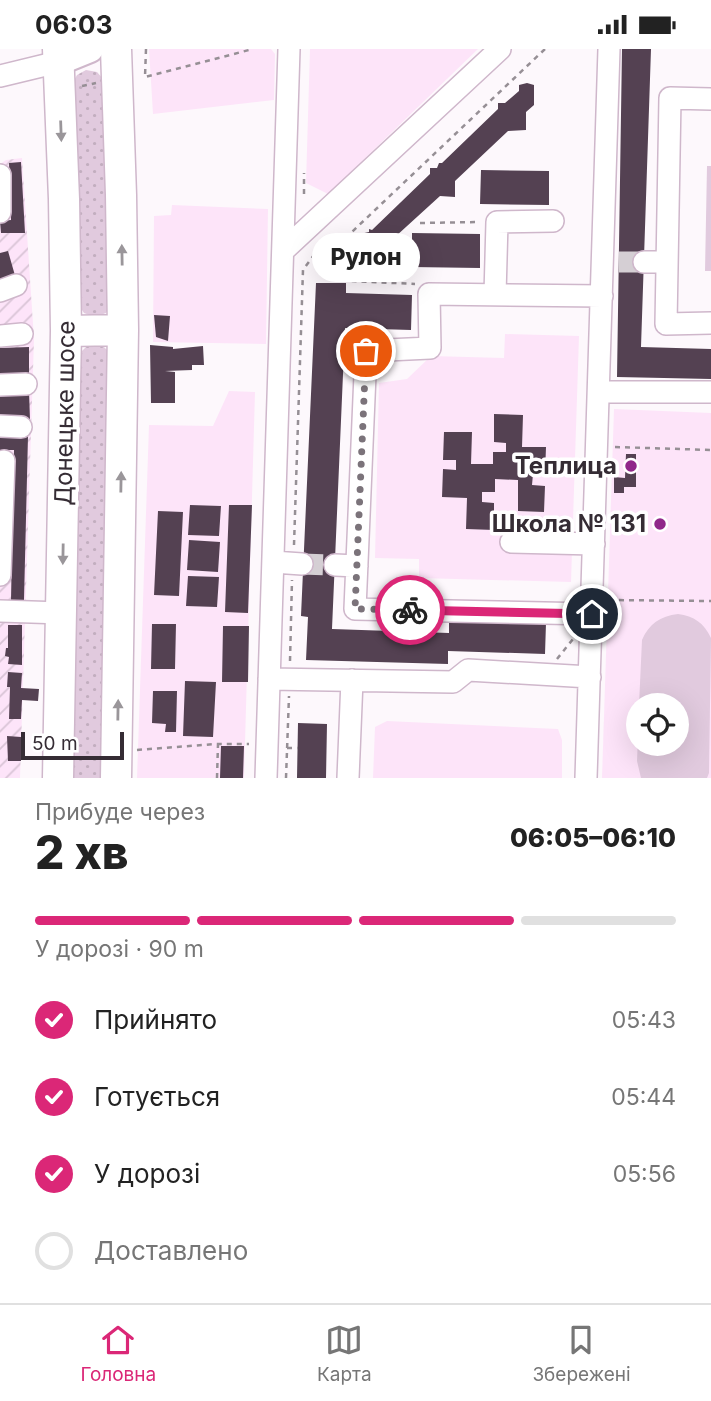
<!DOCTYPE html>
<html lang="uk">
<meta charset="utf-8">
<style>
:root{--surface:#fff;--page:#f6f6f6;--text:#222;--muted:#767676;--line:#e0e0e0;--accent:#db2777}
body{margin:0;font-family:Inter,sans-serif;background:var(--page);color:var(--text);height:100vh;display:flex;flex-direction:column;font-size:26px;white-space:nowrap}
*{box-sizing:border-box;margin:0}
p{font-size:23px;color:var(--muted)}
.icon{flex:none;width:38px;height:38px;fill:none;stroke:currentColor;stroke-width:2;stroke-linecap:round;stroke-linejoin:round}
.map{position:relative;height:729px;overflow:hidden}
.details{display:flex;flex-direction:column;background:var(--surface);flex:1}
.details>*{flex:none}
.fabs{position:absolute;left:626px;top:644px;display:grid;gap:14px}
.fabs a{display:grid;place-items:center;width:63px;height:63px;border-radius:50%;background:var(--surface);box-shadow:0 7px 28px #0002;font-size:35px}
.scale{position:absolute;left:21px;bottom:18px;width:103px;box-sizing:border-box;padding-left:7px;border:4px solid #352c34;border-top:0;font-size:19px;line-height:24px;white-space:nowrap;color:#352c34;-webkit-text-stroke:5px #fff;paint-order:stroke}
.pin{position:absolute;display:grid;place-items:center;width:60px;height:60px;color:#fff;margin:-30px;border:4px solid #fff;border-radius:50%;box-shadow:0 2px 7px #0007}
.courier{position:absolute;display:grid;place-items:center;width:70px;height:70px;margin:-35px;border:5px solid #db2777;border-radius:50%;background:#fff;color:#222;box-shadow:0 2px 9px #0007}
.bubble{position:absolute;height:49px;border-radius:24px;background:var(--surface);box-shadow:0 7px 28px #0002;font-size:23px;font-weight:800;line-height:49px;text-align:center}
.headline em{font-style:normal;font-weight:800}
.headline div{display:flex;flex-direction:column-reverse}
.headline{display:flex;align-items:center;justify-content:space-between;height:119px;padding:0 35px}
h1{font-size:46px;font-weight:800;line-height:52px}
.bar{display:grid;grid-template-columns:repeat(4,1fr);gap:10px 7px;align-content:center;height:84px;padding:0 35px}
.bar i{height:9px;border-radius:5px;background:var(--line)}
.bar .selected{background:var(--accent)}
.bar p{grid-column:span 4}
ol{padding:0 35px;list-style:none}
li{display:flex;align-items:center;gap:21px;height:77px}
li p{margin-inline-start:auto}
li .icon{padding:7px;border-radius:50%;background:var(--accent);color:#fff;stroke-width:4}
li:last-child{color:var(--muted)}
li i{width:38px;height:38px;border:4px solid var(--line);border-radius:50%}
.status{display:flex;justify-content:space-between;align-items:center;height:49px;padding:0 35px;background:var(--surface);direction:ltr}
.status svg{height:19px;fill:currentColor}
.dock{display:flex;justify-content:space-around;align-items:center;height:98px;border-top:2px solid var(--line);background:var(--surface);font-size:19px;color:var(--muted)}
.dock a{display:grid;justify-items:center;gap:4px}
.dock .selected{color:var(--accent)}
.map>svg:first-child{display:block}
.built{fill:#fde4f9;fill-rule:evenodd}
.industrial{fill:url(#industrial-furrows)}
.grass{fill:url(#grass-dots)}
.park{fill:#e1cade}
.building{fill:#544152}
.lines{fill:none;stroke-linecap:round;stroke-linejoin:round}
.minor-tunnel{stroke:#d5cfd4;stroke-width:21;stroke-dasharray:21 10;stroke-linecap:butt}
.minor-casing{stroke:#cfb7cb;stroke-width:24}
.major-casing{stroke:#cfb7cb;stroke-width:30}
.highway-casing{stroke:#cfb7cb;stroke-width:33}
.path{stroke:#968f95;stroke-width:2.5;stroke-dasharray:5 5;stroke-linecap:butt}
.minor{stroke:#fff;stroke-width:21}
.major{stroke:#fff;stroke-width:26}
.highway{stroke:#fff;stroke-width:30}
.oneway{fill:#9a969a}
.done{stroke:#7b737a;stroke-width:7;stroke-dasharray:0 12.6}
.route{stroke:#db2777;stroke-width:9}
.poi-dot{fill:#90278a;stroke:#fff;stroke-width:2.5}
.labels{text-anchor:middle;stroke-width:7;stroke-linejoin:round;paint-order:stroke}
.street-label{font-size:24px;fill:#352c34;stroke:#fff}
.poi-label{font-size:24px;font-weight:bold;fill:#352c34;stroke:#fff;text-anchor:end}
</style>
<div class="status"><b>06:03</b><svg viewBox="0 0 49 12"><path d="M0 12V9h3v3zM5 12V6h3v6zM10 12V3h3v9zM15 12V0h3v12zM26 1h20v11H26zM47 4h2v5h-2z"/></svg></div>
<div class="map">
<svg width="711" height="729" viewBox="0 0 711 729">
<defs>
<pattern id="industrial-furrows" width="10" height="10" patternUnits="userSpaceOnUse" patternTransform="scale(1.75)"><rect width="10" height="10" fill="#fde4f9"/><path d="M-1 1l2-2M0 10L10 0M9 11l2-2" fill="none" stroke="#d9c4d6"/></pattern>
<pattern id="grass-dots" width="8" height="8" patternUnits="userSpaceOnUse" patternTransform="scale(1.75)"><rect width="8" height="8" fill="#e1cade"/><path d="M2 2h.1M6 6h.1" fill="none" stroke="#c2aebf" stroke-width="1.8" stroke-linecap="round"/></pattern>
</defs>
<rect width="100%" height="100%" fill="#fdf8fc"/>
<path class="built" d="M149 0H271L275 5 274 51 153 65Z
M310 0H478L328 145 306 134Z
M172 156 268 160 266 295 153 293 154 167 171 166Z
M505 285 579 287 571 533 419 529V510L375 509 379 334 407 330 431 307 504 309Z
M229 342 255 343 244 729H137L149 376 213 377Z
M614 360 711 364V729H602ZM639 656H677V695H639Z
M387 672 558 680 562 691V729H373L375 678Z"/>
<path class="industrial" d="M22 109 34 290 20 729H0V115L6 111Z"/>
<path class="grass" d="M86 21 97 23 104 31 109 259 106 264 95 268 84 264 80 258 72 35 77 26Z
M87 297H103L110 304 101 729H70L79 305Z"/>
<path class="park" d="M707 117H711V222H705Z
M678 565C694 567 704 574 711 589L709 724 707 729H641L637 712 639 662V695H677V656H639L642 591C649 575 660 567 678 565Z"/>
<path class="building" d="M622 0H651L641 298 711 300V330L617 328Z
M527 34 534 36V56L526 63V81L508 82 455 132V148L440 147 384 198V213L371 212 357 224 347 210 350 201 360 192V185L369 183V180L372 181 430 125V119H437L439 114H442L498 60V54H505L519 42V36Z
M21 113 25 184H1L0 172 11 171 9 114Z
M481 121 549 122V156L480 155Z
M412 184 480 185V219L412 218Z
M8 202 16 230 0 234V204Z
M316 234H346V244L412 246 411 281 345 279 332 580 449 584V571L546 574 545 605 448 602V615L306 611 308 568 301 567Z
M154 266 170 267 168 292 156 288Z
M150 296 173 298V300L203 297 204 316H192V321L165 322 175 323V354H151Z
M29 298V326L0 327V299Z
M0 342H29L30 371 0 370Z
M494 365 523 366 522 398H546L545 425H533L532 436 545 437 544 463 518 462V431L495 430V443H482V453L494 454V481L466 480 467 449 442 448 443 420 456 421V411H443L444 383H472L471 415H493V403H506V394L494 393Z
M0 386 28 387 24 551H11L14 401H0Z
M626 405H636V438H624V444H614V428L625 429Z
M190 456 221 457 219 487 188 486Z
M229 456H252L248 564 225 563Z
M158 462 183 463 179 547 154 546Z
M189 491 220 493 218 523 187 521Z
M188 527 219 528 217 558 186 557Z
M152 575H176L175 620H151Z
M8 576H22V616L8 615 9 608 5 607 6 599H8Z
M223 577H249L248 633H222Z
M8 623 22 624 21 639 39 640 38 652 22 651 21 670H9L10 638H7Z
M185 632 216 633 213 688 183 687Z
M153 642H177L176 683H165L166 675 152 674Z
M298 674 327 675 326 729H297Z
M7 687 21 688V712H8Z
M221 697H244L243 729H220Z"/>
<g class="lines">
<path class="minor-tunnel" d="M619 213H644
M302 515 335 516"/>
<defs>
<path id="minor" d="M0 27 58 13
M711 50 670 49 666 275 711 274
M0 126V163
M284 201 500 0
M644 213H667
M0 242 16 236
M495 246 497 173 553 172
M0 287 22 285
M0 336 26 335
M599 343H711
M0 377 21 378
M511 493 594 495
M273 513 302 515
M335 516 357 517
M0 526 4 412
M0 562 62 564
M592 565 355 560 366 302 430 299 429 245 602 247
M269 630 453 633 468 621 590 628
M266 729 289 0
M348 729 352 631
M586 729 609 0"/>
<path id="major" d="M58 13 90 0"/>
<path id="highway" d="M58 0 64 150 66 282 58 729
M116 0 121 146 123 281 116 729
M66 282 123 281"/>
</defs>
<use href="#minor" class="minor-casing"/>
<use href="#major" class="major-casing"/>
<use href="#highway" class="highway-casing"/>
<path class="path" d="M146 0 145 28 253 0
M82 37 96 34
M304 145V124
M420 174 480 173
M326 201 352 232 415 235
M615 398 711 401
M294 496 303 221 314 206 336 198 545 0
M609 551 711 552
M557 610 573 590
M290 612 292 531
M287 699H298
M137 701 216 695H249
M217 729 218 695
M286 729 289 647"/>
<use href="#minor" class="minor"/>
<use href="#major" class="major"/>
<use href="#highway" class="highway"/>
</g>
<defs><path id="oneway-solid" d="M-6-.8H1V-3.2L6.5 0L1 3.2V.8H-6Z" transform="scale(1.75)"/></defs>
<g class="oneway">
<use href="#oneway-solid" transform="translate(61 82) rotate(88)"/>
<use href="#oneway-solid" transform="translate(122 206) rotate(-91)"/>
<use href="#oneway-solid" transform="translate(121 433) rotate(-89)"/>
<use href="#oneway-solid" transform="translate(63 505) rotate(91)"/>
<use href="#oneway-solid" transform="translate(118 661) rotate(-89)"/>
</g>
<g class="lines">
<path class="done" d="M366 302 355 560 410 561"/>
<path class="route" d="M410 561 592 565"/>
</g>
<g class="poi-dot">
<circle cx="631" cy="417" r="7"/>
<circle cx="660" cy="475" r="7"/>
</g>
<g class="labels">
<g class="street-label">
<text transform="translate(65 364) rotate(-89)" y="8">Донецьке шосе</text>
</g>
<g class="poi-label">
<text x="617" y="425">Теплица</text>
<text x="646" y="483">Школа № 131</text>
</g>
</g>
</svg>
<div class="fabs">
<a><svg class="icon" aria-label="locate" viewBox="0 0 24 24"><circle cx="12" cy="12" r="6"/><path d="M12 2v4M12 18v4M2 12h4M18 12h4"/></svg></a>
</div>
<div class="scale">50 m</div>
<div class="pin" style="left:366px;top:302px;background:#ea580c"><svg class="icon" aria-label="bag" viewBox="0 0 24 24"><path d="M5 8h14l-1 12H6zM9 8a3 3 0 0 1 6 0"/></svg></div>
<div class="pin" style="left:592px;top:565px;background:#1f2937"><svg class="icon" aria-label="home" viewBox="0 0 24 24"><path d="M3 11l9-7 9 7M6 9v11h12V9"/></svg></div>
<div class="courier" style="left:410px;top:561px"><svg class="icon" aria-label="bike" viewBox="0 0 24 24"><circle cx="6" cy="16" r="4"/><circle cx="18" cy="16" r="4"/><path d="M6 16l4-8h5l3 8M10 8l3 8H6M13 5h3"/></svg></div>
<div class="bubble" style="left:312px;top:184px;width:108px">Рулон</div>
</div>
<section class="details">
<div class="headline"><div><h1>2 хв</h1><p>Прибуде через</p></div><em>06:05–06:10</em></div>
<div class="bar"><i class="selected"></i><i class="selected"></i><i class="selected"></i><i></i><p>У дорозі · 90 m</p></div>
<ol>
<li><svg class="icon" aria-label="check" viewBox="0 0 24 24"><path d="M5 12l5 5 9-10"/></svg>Прийнято<p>05:43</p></li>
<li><svg class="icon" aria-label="check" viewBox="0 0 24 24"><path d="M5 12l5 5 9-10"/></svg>Готується<p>05:44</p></li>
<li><svg class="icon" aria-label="check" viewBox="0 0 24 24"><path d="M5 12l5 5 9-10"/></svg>У дорозі<p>05:56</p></li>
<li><i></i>Доставлено</li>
</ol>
</section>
<nav class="dock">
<a class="selected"><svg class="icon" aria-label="home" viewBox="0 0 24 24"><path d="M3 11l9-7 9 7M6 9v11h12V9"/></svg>Головна</a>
<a><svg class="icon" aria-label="map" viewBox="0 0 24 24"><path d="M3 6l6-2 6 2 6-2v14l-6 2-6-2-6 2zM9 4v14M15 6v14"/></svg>Карта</a>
<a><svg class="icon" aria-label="saved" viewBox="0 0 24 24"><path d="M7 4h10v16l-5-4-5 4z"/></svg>Збережені</a>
</nav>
